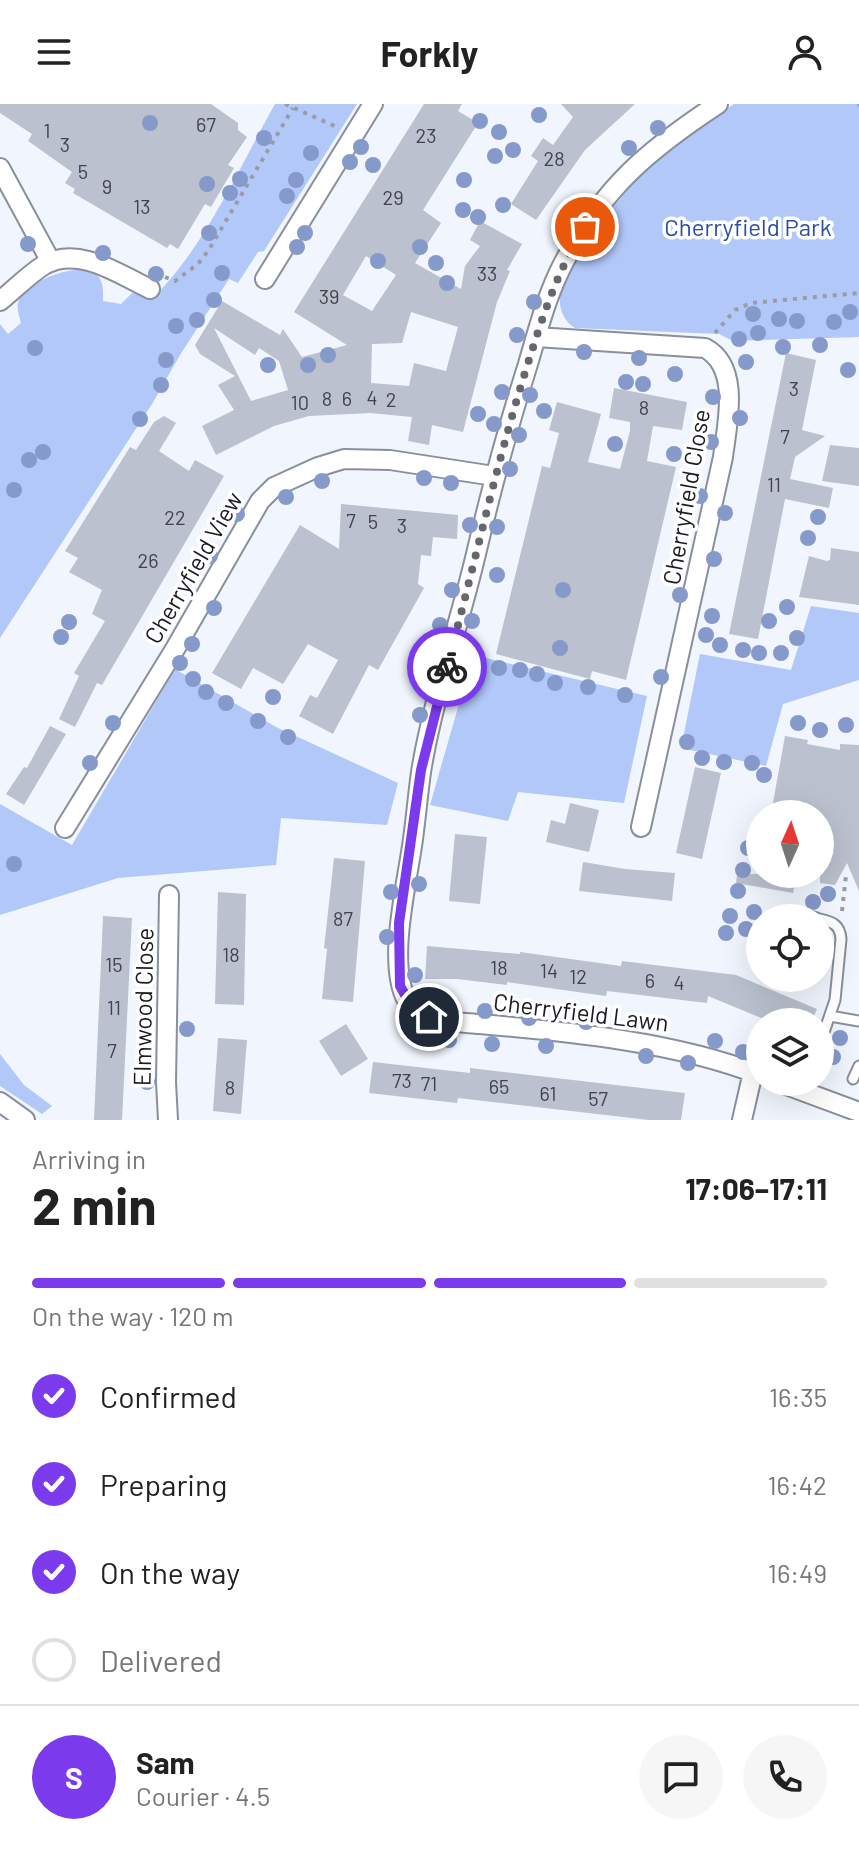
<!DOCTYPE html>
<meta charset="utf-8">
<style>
:root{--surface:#fff;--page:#f6f6f6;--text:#222;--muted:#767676;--line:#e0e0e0;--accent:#7c3aed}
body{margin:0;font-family:Barlow,sans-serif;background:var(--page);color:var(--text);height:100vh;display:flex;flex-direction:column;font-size:30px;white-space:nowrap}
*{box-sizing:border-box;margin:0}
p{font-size:26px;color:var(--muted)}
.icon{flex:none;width:44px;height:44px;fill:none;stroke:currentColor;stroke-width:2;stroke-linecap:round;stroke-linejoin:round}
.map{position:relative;height:1016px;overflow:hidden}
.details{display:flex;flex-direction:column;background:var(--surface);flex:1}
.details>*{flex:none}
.needle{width:52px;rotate:3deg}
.tools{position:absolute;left:746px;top:696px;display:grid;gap:16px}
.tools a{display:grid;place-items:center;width:88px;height:88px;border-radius:50%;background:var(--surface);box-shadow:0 8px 32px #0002;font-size:40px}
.pin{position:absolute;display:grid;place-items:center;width:68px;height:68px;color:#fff;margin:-34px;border:4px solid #fff;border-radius:50%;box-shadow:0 2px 8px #0007}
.courier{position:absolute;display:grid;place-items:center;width:80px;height:80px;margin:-40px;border:6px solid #7c3aed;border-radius:50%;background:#fff;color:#222;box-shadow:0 2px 10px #0007}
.summary em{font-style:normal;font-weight:700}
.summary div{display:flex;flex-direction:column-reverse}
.summary{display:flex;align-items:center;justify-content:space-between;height:136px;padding:0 32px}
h1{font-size:52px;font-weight:700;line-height:60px}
.bar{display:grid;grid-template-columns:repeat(4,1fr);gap:12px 8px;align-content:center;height:96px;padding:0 32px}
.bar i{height:10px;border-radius:6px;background:var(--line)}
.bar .current{background:var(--accent)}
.bar p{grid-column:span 4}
.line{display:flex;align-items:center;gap:20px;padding:0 32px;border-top:2px solid var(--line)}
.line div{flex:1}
.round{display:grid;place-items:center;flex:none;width:84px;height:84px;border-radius:42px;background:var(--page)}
ol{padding:0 32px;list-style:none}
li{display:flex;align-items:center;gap:24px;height:88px}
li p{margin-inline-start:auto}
li .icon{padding:8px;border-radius:50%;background:var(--accent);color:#fff;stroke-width:4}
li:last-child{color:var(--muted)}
li i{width:44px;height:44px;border:4px solid var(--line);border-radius:50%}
header{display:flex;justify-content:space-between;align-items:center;height:104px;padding:0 32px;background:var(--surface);font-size:36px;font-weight:700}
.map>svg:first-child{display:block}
.green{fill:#b1c8f9}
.building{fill:#bbc1ce;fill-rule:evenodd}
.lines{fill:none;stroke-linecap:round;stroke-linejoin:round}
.lane-casing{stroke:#898f9b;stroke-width:13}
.street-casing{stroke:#898f9b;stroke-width:22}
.path{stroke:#999ca2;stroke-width:4;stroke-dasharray:4 6;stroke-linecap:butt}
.lane{stroke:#fff;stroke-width:9}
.street{stroke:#fff;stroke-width:18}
.tree{fill:#8599ca}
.done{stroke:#65676d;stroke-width:8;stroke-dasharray:0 14.4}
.route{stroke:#7c3aed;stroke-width:10}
.labels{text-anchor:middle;stroke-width:7;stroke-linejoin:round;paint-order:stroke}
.number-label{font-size:20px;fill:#42444b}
.park-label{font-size:24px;fill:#2d4ea0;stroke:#fff}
.street-label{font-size:24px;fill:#191b1f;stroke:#fff}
</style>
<header><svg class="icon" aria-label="menu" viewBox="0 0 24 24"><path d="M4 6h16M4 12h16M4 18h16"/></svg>Forkly<svg class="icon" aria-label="person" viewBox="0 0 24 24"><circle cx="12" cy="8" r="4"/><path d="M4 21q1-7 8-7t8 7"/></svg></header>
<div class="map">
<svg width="859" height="1016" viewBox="0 0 859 1016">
<rect width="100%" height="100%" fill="#f1f5fd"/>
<path class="green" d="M275 0H357L264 147 258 148 238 179 229 175 180 251 152 300 0 534V220L8 230 21 219C19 211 15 202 20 194 29 176 83 155 98 172 104 179 103 189 103 197L121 200 132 189 152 195C205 143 239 64 275 0Z
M734 0H859V233L733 237 719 230 575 224C563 217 557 201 561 187 569 158 619 94 641 71 668 43 701 21 734 0Z
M811 502 859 509V576L783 600 766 662 681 644 700 550 791 566Z
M473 551 647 592 624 699 518 688 508 717 430 701Z
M175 565 276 623 398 679 387 721 281 714 276 761 118 774 0 811V700L72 741Z
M0 950 24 981 52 1002 42 1010 0 982Z"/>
<path class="building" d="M0 0H211L238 19V26L247 33 228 61 234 64 211 103 205 100 178 145 170 140 167 144 73 89 75 85 65 79 72 68 28 37 32 30 0 9Z
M424 0H462L458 7 478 19 423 106 441 119 415 159 461 185 465 162 480 142 470 136 480 117 522 140 507 166 510 167 497 198 463 328 432 321 429 341 408 337 412 313 370 309 309 312 274 322 216 351 202 322 234 306 218 281 235 272 200 250 195 241 222 197 280 231 283 225 302 253 347 241 294 208ZM366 152 396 171 372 207 343 191ZM411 208 458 223 446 267 414 259 409 282 371 279 372 240 402 239ZM214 224 255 251 259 244 279 257 288 286 251 297Z
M561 0H635L585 46 536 116 511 100 538 57 531 52 543 34 553 41 573 13Z
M786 249 816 256 802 326 825 332 795 353 790 375 833 384 829 404 785 395 758 535 729 530Z
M614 284 687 298 682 326 653 322 647 357 676 363 626 576 592 567 590 575 496 550 542 362 550 364 559 329 549 326 557 298 601 310 588 358 620 365 630 327V318L609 314Z
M164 312 176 319 159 347 189 367 195 356 224 372 102 581 97 579 75 623 59 615 79 572 74 569 105 517 92 510 102 486 69 468 78 454 65 447 130 343 136 346 154 318Z
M830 341 859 344V382L822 377Z
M341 400 458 411 457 435 433 433 431 452 421 451 418 480 424 484 378 566 369 561 333 630 299 612 310 591 317 594 338 556 308 540 283 580 253 564 241 585 212 569 300 421 339 445Z
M831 444 859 448V501L799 493 809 452 827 457 830 456Z
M50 622 66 630 24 701 6 690 24 663 27 664Z
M785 632 808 636 807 640 840 646V640L859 641V787L847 759 835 781 820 779V710H771Z
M695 663 721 669 702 755 676 749Z
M570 699 599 706 589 748 546 738 551 716 565 720Z
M455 730 487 733 480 800 449 797Z
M334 754 365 757 353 898 322 895 327 845 324 844Z
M583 758 625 765 675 769 672 797 579 787Z
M737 770H797L793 789 736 779Z
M218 788 246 790 244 901 215 900Z
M103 812 132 814 122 1016H94Z
M427 842 520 850V848L621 862 622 857 736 871 817 905 811 918H771L708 892 707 899 607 887 606 892 507 878V881L457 875H425Z
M346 920 368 955 341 972 319 937Z
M218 934 247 936 241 1010 213 1007Z
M373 958 470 969V964L685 989 681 1016H649L458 994 457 999 369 989Z"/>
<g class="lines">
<defs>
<path id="lane" d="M788 814 803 810 817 814
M820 815C833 818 840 821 841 835L835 896 820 940
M830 912 859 917
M853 975 859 962"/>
<path id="street" d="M718 0C648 46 604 83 564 158 547 190 538 226 528 260 508 323 491 386 476 450 459 522 433 594 421 668 418 690 416 713 413 735 408 776 384 867 410 901 425 919 459 918 480 920 571 928 676 938 760 971
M0 64 51 158
M265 175 373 0
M0 197C14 186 28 171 44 161 79 141 120 171 150 185
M536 233 705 244C741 263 727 320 723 353L641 723
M65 724 175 545 260 397 274 383 318 363 344 355 390 356 494 372
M778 978 859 1008
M0 998 25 1016
M168 1016 166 978 169 791
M742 1016 753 968"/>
</defs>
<use href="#lane" class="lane-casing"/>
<use href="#street" class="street-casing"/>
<path class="path" d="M285 0 337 23
M858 0 859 1
M165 173 175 177 198 160 208 147 293 4
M715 229 735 206 751 199 859 189
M842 807 846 771"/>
<use href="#lane" class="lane"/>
<use href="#street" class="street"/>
</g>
<g class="tree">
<circle cx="539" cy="11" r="8"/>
<circle cx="480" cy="17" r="8"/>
<circle cx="150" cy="19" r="8"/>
<circle cx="658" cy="24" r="8"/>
<circle cx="499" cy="28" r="8"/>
<circle cx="264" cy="34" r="8"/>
<circle cx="361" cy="43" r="8"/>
<circle cx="629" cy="44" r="8"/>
<circle cx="513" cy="46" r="8"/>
<circle cx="311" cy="49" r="8"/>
<circle cx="495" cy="52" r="8"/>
<circle cx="350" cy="58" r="8"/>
<circle cx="373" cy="61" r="8"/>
<circle cx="240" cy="75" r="8"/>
<circle cx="296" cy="76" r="8"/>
<circle cx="464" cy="76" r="8"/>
<circle cx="207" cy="80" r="8"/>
<circle cx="230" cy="89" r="8"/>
<circle cx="287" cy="92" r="8"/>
<circle cx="503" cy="101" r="8"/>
<circle cx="463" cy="106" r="8"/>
<circle cx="478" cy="113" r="8"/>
<circle cx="575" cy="117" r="8"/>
<circle cx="209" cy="129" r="8"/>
<circle cx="305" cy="129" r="8"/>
<circle cx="28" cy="140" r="8"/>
<circle cx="297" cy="143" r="8"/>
<circle cx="420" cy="143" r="8"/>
<circle cx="103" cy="149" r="8"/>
<circle cx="378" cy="157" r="8"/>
<circle cx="436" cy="159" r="8"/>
<circle cx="222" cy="169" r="8"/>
<circle cx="156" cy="170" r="8"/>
<circle cx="447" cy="179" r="8"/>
<circle cx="214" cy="196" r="8"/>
<circle cx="534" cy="198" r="8"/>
<circle cx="850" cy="208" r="8"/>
<circle cx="753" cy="210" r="8"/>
<circle cx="779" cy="215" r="8"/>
<circle cx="197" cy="216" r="8"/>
<circle cx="797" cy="217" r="8"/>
<circle cx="834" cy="218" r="8"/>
<circle cx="176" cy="222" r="8"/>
<circle cx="758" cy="229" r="8"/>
<circle cx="517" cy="231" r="8"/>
<circle cx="739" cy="235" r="8"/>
<circle cx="820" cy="241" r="8"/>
<circle cx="783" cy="243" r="8"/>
<circle cx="35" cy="244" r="8"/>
<circle cx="584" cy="248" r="8"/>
<circle cx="328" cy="251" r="8"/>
<circle cx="639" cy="254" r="8"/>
<circle cx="166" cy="256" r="8"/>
<circle cx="746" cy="258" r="8"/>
<circle cx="268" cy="261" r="8"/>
<circle cx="308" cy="261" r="8"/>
<circle cx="848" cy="266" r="8"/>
<circle cx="675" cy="270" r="8"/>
<circle cx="626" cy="278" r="8"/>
<circle cx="643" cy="280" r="8"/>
<circle cx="161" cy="281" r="8"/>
<circle cx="502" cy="288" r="8"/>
<circle cx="530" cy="291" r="8"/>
<circle cx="713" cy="293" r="8"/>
<circle cx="544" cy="307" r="8"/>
<circle cx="478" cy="310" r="8"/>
<circle cx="740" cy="314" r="8"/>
<circle cx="140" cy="315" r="8"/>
<circle cx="494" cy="320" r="8"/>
<circle cx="519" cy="331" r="8"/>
<circle cx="711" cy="338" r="8"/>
<circle cx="615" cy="340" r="8"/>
<circle cx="43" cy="348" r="8"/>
<circle cx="674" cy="350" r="8"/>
<circle cx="29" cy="356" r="8"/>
<circle cx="510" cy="365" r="8"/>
<circle cx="424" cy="374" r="8"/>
<circle cx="322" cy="377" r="8"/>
<circle cx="451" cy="379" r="8"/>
<circle cx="14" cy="386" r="8"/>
<circle cx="700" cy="392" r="8"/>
<circle cx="286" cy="393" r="8"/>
<circle cx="725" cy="409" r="8"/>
<circle cx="237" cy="410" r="8"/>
<circle cx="818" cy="413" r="8"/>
<circle cx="470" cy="421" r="8"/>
<circle cx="497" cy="423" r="8"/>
<circle cx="808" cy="434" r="8"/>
<circle cx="210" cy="452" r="8"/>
<circle cx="714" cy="455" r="8"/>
<circle cx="497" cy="471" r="8"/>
<circle cx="452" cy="486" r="8"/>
<circle cx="563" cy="486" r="8"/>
<circle cx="680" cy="491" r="8"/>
<circle cx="787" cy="503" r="8"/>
<circle cx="214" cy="504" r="8"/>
<circle cx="712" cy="512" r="8"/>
<circle cx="472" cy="517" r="8"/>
<circle cx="769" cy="517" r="8"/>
<circle cx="69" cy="518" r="8"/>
<circle cx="440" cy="521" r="8"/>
<circle cx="706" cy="531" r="8"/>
<circle cx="61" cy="533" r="8"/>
<circle cx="797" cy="534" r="8"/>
<circle cx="192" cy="540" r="8"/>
<circle cx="720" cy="541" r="8"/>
<circle cx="560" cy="544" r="8"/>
<circle cx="743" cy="546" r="8"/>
<circle cx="759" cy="549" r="8"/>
<circle cx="781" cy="549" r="8"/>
<circle cx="180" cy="559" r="8"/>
<circle cx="499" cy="564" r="8"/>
<circle cx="520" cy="566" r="8"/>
<circle cx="537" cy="570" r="8"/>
<circle cx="430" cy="573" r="8"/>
<circle cx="661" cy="573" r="8"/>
<circle cx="193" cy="575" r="8"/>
<circle cx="555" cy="579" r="8"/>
<circle cx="588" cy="583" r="8"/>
<circle cx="206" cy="588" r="8"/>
<circle cx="625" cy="591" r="8"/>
<circle cx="273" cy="593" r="8"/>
<circle cx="226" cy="599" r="8"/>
<circle cx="420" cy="611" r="8"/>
<circle cx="258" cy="617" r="8"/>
<circle cx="113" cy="619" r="8"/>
<circle cx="798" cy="619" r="8"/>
<circle cx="846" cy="621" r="8"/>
<circle cx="820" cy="626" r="8"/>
<circle cx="288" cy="633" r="8"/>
<circle cx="687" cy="638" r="8"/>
<circle cx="702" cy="654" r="8"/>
<circle cx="724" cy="658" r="8"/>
<circle cx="90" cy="659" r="8"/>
<circle cx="752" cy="659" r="8"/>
<circle cx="764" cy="671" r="8"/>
<circle cx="748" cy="744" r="8"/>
<circle cx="14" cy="760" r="8"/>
<circle cx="743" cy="766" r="8"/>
<circle cx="419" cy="780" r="8"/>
<circle cx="738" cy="787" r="8"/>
<circle cx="391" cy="788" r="8"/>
<circle cx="828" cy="790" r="8"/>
<circle cx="813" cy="798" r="8"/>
<circle cx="754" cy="808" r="8"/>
<circle cx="730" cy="812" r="8"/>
<circle cx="746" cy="825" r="8"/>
<circle cx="726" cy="829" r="8"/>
<circle cx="387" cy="833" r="8"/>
<circle cx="415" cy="871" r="8"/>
<circle cx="485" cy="907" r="8"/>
<circle cx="529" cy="914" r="8"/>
<circle cx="586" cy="918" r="8"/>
<circle cx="187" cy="925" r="8"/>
<circle cx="411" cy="928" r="8"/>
<circle cx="840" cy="934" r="8"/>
<circle cx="449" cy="936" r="8"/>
<circle cx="715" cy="937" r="8"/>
<circle cx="492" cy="940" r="8"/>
<circle cx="546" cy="942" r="8"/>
<circle cx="743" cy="948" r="8"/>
<circle cx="646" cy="952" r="8"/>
<circle cx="833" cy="953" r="8"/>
<circle cx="688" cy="959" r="8"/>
<circle cx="147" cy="978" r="8"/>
</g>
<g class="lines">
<path class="done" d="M447 563C473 467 494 370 523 275 540 221 555 170 585 123"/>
<path class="route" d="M429 913 412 903 400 882 399 819 421 666 447 563"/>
</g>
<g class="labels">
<g class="number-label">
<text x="206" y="28">67</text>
<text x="47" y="34">1</text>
<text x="426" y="39">23</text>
<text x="65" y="48">3</text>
<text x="554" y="62">28</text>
<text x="83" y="75">5</text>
<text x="107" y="90">9</text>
<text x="393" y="101">29</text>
<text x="142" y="110">13</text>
<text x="487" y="177">33</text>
<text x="329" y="200">39</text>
<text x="794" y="292">3</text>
<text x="372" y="301">4</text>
<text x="327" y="302">8</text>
<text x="347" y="302">6</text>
<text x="391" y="303">2</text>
<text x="300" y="306">10</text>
<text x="644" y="311">8</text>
<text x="785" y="340">7</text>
<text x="774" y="388">11</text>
<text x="175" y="421">22</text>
<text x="351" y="424">7</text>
<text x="373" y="425">5</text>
<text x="402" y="429">3</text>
<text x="148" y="464">26</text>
<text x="343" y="822">87</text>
<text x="231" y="858">18</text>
<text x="114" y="868">15</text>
<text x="499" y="871">18</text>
<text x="549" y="874">14</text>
<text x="578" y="880">12</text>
<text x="650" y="884">6</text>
<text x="679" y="886">4</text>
<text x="114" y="911">11</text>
<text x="112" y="954">7</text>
<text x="402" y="984">73</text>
<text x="429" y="987">71</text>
<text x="499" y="990">65</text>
<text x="230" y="991">8</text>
<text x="548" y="997">61</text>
<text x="598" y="1002">57</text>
</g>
<g class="park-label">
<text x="748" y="132">Cherryfield Park</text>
</g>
<g class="street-label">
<text transform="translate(687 393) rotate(-80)" y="8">Cherryfield Close</text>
<text transform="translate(194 464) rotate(-60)" y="8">Cherryfield View</text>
<text transform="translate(144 903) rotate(-89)" y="8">Elmwood Close</text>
<text transform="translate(581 909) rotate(7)" y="8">Cherryfield Lawn</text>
</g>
</g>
</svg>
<div class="tools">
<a><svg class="needle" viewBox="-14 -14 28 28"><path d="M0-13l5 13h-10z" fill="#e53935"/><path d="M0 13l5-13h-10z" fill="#767676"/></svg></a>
<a><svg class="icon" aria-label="locate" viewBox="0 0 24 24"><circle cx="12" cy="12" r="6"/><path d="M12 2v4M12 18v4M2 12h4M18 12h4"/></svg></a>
<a><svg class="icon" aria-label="layers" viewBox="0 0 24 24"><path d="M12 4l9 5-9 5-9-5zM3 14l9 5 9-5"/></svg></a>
</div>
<div class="pin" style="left:585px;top:123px;background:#ea580c"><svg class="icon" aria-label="bag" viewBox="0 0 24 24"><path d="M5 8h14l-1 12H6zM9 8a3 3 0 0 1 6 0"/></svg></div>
<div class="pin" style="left:429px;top:913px;background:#1f2937"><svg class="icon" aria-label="home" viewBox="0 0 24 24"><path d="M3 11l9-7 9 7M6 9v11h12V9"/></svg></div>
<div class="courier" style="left:447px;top:563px"><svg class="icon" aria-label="bike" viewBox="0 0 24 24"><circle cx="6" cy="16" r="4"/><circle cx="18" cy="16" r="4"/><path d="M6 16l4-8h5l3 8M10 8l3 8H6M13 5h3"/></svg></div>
</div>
<section class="details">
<div class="summary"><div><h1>2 min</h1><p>Arriving in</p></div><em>17:06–17:11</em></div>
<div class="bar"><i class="current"></i><i class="current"></i><i class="current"></i><i></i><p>On the way · 120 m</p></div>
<ol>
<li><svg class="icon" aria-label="check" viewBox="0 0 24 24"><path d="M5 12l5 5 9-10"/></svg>Confirmed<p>16:35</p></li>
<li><svg class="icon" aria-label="check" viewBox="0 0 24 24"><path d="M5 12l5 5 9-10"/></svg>Preparing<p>16:42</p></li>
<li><svg class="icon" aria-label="check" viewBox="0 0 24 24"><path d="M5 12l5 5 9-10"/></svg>On the way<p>16:49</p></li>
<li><i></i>Delivered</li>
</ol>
<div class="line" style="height:144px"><b class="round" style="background:var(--accent);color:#fff">S</b><div><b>Sam</b><p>Courier · 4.5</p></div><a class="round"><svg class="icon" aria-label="chat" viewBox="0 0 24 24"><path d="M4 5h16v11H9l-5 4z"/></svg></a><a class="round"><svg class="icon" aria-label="phone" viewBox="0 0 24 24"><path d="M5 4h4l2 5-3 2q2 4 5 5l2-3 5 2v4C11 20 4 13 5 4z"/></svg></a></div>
</section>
